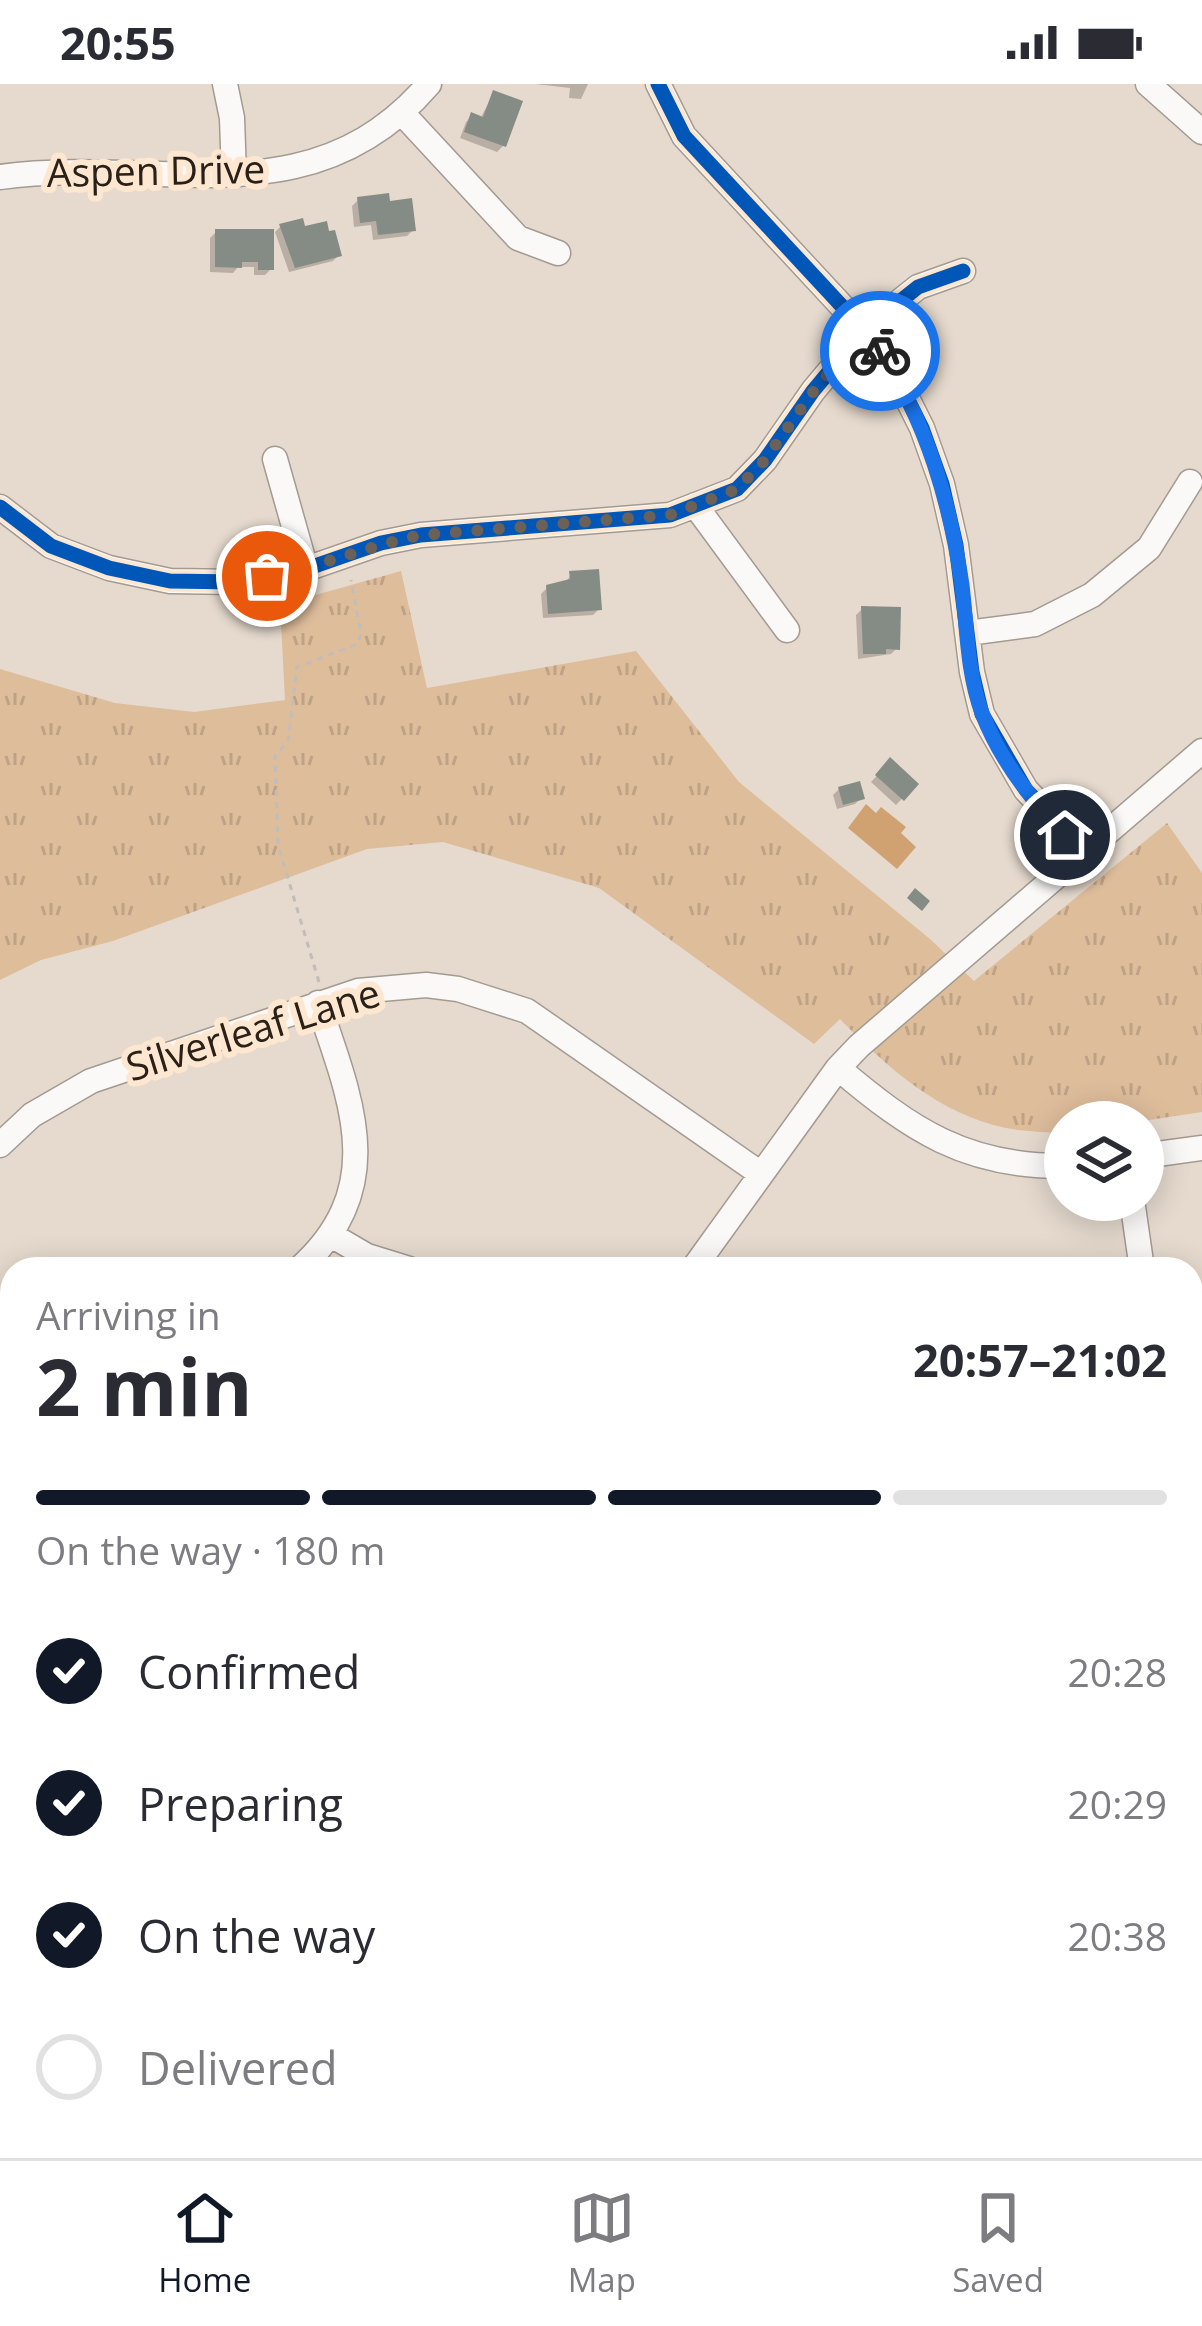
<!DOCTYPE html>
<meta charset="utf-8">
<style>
:root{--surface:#fff;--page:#f7f7f7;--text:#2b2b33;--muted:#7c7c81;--line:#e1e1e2;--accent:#111827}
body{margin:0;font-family:"Open Sans",sans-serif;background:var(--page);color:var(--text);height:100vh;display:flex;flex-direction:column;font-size:45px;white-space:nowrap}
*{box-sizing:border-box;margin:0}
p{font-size:39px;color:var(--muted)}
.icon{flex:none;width:66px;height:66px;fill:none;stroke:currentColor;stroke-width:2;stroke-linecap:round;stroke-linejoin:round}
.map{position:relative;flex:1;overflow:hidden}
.panel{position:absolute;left:0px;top:1173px;width:1203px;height:903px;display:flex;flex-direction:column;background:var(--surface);border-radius:36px 36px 0 0;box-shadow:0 6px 30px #0003}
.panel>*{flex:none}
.fabs{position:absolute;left:1044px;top:1017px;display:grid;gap:24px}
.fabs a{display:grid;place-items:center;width:120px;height:120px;border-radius:50%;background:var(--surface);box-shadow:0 6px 30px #0003;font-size:60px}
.pin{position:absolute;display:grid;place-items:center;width:102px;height:102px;color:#fff;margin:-51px;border:6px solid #fff;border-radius:50%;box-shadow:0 3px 12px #0007}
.courier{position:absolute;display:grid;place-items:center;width:120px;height:120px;margin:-60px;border:9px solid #1a73e8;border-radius:50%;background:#fff;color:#222;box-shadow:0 3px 15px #0007}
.head em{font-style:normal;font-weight:700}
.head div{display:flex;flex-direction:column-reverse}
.head{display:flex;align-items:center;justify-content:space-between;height:204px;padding:0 36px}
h1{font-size:78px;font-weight:700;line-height:90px}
.bar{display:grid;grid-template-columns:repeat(4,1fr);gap:18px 12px;align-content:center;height:144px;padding:0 36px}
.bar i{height:15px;border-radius:9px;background:var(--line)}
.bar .active{background:var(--accent)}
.bar p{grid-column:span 4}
ol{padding:0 36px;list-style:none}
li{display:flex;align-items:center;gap:36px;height:132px}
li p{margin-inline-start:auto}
li .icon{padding:12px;border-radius:50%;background:var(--accent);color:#fff;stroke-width:4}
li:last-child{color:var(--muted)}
li i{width:66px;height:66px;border:6px solid var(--line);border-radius:50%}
.status{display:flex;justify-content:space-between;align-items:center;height:84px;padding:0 60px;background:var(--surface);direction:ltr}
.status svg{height:33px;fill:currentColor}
.dock{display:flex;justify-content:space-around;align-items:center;height:168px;border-top:3px solid var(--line);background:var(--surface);font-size:33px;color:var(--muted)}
.dock a{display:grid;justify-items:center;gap:6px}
.dock .active{color:var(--accent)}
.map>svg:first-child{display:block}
.grass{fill:url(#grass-tufts)}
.forest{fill:url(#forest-crowns)}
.water{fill:#d0a272}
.shadow{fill:#0003}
.building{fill:#858c86}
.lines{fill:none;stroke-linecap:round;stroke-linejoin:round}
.street-casing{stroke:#a39a91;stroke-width:27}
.path{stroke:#c2bdb9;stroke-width:3;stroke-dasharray:6 6;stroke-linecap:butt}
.street{stroke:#fbf9f8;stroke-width:24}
.cycleway-casing{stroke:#fee7d1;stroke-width:22}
.cycleway{stroke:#0057b8;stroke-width:15}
.done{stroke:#6b6158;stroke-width:12;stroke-dasharray:0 21.6}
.route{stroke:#1a73e8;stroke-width:15}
.labels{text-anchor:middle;stroke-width:12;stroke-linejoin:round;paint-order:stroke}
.street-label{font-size:39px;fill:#292018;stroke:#fee7d1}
</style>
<div class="status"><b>20:55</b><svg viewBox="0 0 49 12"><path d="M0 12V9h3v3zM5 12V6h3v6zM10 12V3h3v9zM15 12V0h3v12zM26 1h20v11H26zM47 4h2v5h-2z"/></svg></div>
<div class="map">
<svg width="1202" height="2074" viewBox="0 0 1202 2074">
<defs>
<pattern id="grass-tufts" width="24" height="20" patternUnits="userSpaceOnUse" patternTransform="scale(3)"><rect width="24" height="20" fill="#debd9b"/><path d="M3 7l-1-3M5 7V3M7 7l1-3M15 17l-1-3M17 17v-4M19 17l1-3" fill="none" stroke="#bea285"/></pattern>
<pattern id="forest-crowns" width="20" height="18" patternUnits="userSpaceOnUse" patternTransform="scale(3)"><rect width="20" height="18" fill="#debd9b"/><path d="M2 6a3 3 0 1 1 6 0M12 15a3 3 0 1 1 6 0" fill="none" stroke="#bea285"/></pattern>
</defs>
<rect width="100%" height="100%" fill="#e6dace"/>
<path class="grass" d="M401 487 427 604 636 567 739 698 930 855 974 897 1167 739 1202 789V1028L1136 1038H1065L1064 1049C1045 1048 1025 1048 1006 1044 938 1030 887 983 840 935L814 960 599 804 443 758 367 765 113 857 41 876 0 896V585L115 619 194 628 285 616 280 521Z"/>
<path class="forest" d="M6 2047H12V2064H100L97 2070 86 2074H0V2060Z"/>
<path class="water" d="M866 720 876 729 881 723 906 743 901 749 916 763 897 785 848 744Z"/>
<path class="shadow" d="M535 0H588L581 15 569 14 570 4Z
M494 9 503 62 497 68 460 54 466 38 472 32 480 35Z
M358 116 413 146 407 152 373 156 371 141 354 143 352 122Z
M281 142 303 146 339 171 333 177 289 188 275 148Z
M216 148 271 185 265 191H254V183H238L233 189 210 188V154Z
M571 490 599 525 593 531 543 534 541 510 547 504 565 500Z
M862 525 897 564 891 570 858 575 856 531Z
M890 678 915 701 896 721 871 698Z
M839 705 861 714 855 720 837 725 833 711Z"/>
<path class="building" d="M493 6 523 17 506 63 464 48 471 28 483 33Z
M389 109 390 117 412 114 416 147 378 151 376 137 360 139 357 113Z
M303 134 305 142 327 137 329 147 335 146 342 172 295 184 279 140Z
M215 145H274V186H258V178H242V184L215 183Z
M599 485 602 526 548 530 546 501 570 495 569 487Z
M861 522 901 523 900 566 886 565V570H863Z
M890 673 919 700 904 717 875 691Z
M860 697 865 715 843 721 838 703Z
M915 804 930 817 922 827 907 814Z"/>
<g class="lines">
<defs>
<path id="street" d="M225 0 232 34 234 92
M658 0 684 52 864 246 895 290 922 344 942 400 956 461 972 588 982 630 1026 706 1083 765
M1148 0 1202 48
M403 30 518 154 558 169
M0 93C157 71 310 139 429 0
M275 375 306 485
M695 421 787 546
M0 423 51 462 109 484 170 497 238 498 306 485 381 459 421 451 670 431 737 405 765 376 813 307 864 246 918 203 963 187
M968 549 1035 540 1092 511 1149 464 1190 398
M838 984C911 1046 966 1083 1065 1082
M0 1061 32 1031 91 997 358 907 426 901 458 905 527 927 761 1090
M1143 1072 1202 1064
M1132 1116 1142 1185
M331 1151 367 1172 409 1185
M299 1185C390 1104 351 1016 318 919
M693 1185 838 984 859 962 1202 667
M0 1323 12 1318
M1191 1508 1202 1509
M0 1709 12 1679
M1191 1767 1202 1765
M1191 1815 1202 1869
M0 1835 12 1832
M557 2064 558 2074
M860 2064 861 2074"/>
</defs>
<use href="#street" class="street-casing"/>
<path class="path" d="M319 898 278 761 275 671 288 658 297 583 358 560 361 549 351 496"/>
<use href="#street" class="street"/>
<defs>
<path id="cycleway" d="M658 0 684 52 864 246 895 290 922 344 942 400 956 461 972 588 982 630 1026 706 1083 765
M0 423 51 462 109 484 170 497 238 498 306 485 381 459 421 451 670 431 737 405 765 376 813 307 864 246 918 203 963 187"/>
</defs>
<use href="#cycleway" class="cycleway-casing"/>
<use href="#cycleway" class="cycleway"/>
</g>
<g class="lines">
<path class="done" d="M267 492C320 483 368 462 421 451L670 431 737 405 765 376 813 308 864 246 880 267"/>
<path class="route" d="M880 267C927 339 950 418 962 501 967 543 967 589 982 629 1000 676 1030 715 1065 751"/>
</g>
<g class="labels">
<g class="street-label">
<text transform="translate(156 87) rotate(-1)" y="14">Aspen Drive</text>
<text transform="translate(253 946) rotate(-17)" y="14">Silverleaf Lane</text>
</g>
</g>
</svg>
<div class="fabs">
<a><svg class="icon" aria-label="layers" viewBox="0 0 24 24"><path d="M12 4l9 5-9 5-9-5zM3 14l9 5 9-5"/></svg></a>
</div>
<div class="pin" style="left:267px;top:492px;background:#ea580c"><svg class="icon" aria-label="bag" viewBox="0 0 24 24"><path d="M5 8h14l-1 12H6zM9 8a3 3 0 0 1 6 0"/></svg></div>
<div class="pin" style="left:1065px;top:751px;background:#1f2937"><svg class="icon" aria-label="home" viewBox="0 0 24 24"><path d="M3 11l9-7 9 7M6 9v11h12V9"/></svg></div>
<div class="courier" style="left:880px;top:267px"><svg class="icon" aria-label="bike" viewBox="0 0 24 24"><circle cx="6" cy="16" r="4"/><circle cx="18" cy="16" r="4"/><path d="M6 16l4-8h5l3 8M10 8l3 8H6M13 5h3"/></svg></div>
<section class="panel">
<div class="head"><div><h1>2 min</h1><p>Arriving in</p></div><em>20:57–21:02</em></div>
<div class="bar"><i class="active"></i><i class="active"></i><i class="active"></i><i></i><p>On the way · 180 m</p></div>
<ol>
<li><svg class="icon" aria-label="check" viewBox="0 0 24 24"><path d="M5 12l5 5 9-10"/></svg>Confirmed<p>20:28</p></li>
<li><svg class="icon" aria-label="check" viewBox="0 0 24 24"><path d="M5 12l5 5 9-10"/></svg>Preparing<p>20:29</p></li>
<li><svg class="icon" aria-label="check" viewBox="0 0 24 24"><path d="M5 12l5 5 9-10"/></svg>On the way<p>20:38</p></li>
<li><i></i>Delivered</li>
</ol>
</section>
</div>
<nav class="dock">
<a class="active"><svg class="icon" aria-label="home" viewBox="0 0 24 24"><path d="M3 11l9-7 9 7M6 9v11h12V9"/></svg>Home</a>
<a><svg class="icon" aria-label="map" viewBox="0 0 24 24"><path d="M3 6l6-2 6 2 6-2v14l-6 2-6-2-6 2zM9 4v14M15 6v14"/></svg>Map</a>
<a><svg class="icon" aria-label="saved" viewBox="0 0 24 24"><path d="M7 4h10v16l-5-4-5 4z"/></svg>Saved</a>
</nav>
